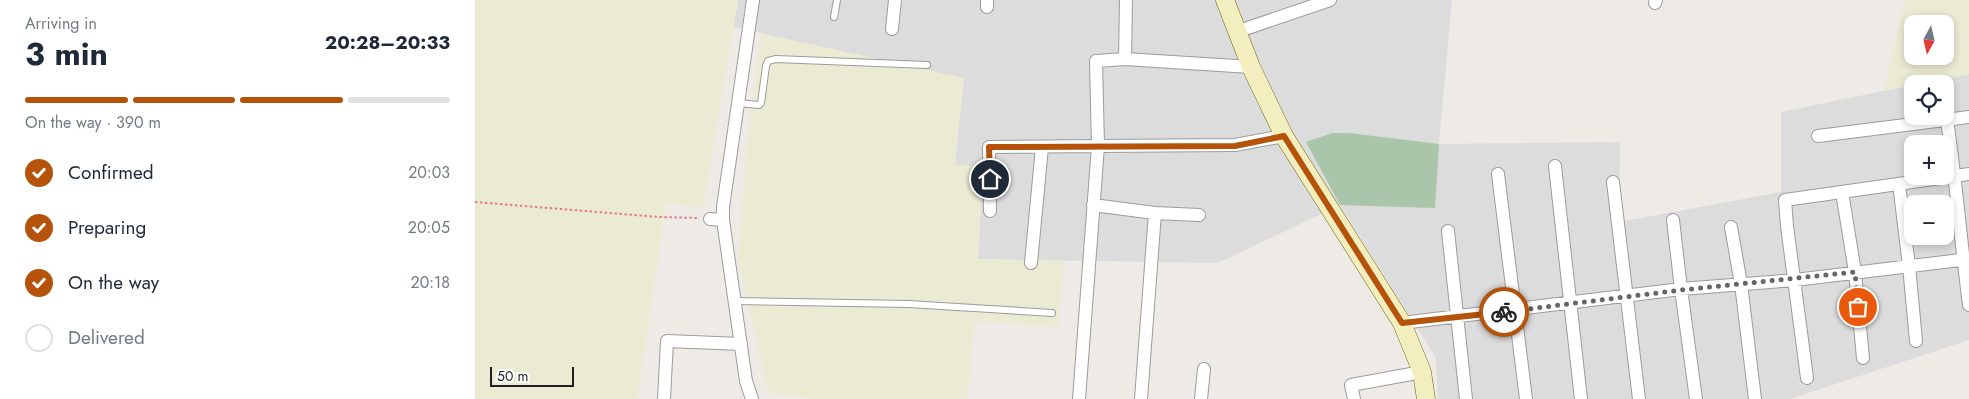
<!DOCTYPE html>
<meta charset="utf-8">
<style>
:root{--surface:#fff;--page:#f6f6f7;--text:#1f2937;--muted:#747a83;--line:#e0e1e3;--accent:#b45309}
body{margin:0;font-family:Jost,sans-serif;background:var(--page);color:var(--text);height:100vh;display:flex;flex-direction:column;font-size:19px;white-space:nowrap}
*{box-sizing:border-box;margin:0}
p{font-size:16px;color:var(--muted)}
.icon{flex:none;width:28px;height:28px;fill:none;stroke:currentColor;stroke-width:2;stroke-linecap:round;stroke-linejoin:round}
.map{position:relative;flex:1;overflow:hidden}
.sheet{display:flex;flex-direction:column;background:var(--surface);width:475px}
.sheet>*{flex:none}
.needle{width:32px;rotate:188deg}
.buttons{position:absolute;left:1429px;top:15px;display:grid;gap:10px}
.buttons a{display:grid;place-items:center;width:50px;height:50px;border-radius:10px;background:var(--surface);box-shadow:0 2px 8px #0003;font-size:25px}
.scale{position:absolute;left:15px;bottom:12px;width:84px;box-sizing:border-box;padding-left:5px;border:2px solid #1f1f1f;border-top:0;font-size:14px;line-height:18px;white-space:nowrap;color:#1f1f1f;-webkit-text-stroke:4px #fff;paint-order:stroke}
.pin{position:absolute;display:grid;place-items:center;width:42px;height:42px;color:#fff;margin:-21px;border:2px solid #fff;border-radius:50%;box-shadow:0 1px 5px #0007}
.courier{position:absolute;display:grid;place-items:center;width:50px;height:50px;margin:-25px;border:4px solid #b45309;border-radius:50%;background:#fff;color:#222;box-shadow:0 1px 6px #0007}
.overview em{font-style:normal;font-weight:700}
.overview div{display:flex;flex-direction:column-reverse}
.overview{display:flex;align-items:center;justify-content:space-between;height:85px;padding:0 25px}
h1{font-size:32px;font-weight:700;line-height:38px}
.bar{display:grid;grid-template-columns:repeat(4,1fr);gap:8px 5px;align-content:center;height:60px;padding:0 25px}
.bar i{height:6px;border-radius:4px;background:var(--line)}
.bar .current{background:var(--accent)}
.bar p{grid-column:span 4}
ol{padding:0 25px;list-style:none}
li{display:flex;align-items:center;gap:15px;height:55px}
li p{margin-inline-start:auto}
li .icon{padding:5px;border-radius:50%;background:var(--accent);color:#fff;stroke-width:4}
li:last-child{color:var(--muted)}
li i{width:28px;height:28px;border:2px solid var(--line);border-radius:50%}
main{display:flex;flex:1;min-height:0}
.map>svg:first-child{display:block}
.residential{fill:#dddcdc;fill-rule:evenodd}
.farmland{fill:#ebead3;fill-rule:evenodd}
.cemetery{fill:#a9c5aa}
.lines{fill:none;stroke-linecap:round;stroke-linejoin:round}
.lane-casing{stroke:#9c9c9c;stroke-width:8}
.street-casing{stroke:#9c9c9c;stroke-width:14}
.secondary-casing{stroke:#6b6811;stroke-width:19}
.path{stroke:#eb7a7f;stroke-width:2;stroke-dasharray:2.5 2.5;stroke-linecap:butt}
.lane{stroke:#fff;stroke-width:6}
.street{stroke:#fff;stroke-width:12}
.secondary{stroke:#f3eebf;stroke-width:18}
.done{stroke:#676665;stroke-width:5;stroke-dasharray:0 9}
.route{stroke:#b45309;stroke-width:6}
</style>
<main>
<section class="sheet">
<div class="overview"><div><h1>3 min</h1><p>Arriving in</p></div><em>20:28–20:33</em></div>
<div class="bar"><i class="current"></i><i class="current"></i><i class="current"></i><i></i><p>On the way · 390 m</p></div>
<ol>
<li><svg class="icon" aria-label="check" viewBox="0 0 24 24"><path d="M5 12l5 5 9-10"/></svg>Confirmed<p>20:03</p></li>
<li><svg class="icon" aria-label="check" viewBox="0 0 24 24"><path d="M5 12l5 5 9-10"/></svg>Preparing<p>20:05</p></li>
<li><svg class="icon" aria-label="check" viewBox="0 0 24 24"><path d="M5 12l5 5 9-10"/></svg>On the way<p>20:18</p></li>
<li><i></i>Delivered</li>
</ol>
</section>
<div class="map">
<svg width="1494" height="399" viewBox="0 0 1494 399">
<rect width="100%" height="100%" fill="#eeeae6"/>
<path class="residential" d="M263 0H977L964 144 1145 142 1144 222 1306 192V112L1437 85 1438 116H1470V84H1446L1494 74V340L1315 399H963L961 358 865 205 743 263 503 259 508 167 480 166 488 78 258 27ZM1438 144H1470V176H1438ZM1438 204H1470V236H1438Z"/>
<path class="farmland" d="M0 0H263L228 208 191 203 162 399H0Z
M1430 0H1494V74L1446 84H1438L1437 85 1409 91ZM1438 24H1470V56H1438Z
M287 34 489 78 480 165 508 166 503 259 589 261 583 327 500 321 492 399H338L293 392 263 258 273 132Z"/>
<path class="cemetery" d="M857 133H874L964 144 960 208 865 205 831 142Z"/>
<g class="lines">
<defs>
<path id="lane" d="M359 17 362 0
M263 103 284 105 286 103 291 66 293 61 301 59 452 65
M260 301 434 304 577 313"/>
<path id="street" d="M651 0 650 59 621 61 623 146 760 145 809 136
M1180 3 1181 0
M512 7V0
M417 29 420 0
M761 32 855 0
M650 59 776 67
M1472 120C1481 181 1486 243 1494 305
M1343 136 1494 117
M1080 166 1106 399
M1023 174 1051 399
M1138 182 1164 399
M1424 184 1434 266 1441 341
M1367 192 1380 272 1388 358
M618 205 680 213 724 215
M515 211 514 147 623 146 604 399
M235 219 248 220V207L278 0
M248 220 271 381 277 399
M1198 220 1206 289 1221 399
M1256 227 1266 284 1280 399
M973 231 991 399
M556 263 567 147
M927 323 1206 289 1320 280 1494 259
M1332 378 1312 226 1310 200 1494 174
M189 399 192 341 266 344
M666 399 680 213
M726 399 729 369
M879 399 876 385 947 372"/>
<path id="secondary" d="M750 0 776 67 809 136 927 323 947 372 951 399"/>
</defs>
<use href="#lane" class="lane-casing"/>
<use href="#street" class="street-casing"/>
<use href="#secondary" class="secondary-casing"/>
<path class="path" d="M0 202 184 217 223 218"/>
<use href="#lane" class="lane"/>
<use href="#street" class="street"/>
<use href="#secondary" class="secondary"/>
</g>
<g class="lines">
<path class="done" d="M1029 312 1206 290 1380 272 1383 307"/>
<path class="route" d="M515 179 514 147 760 146 809 136 927 323 1029 312"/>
</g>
</svg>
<div class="buttons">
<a><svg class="needle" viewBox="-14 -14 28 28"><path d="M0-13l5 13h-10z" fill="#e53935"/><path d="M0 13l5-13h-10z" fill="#747a83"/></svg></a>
<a><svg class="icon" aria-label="locate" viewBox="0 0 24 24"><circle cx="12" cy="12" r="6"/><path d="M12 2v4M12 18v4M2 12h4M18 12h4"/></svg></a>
<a>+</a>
<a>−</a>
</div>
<div class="scale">50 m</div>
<div class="pin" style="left:1383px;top:307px;background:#ea580c"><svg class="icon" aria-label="bag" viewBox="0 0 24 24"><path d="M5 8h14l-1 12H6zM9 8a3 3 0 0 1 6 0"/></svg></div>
<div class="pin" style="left:515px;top:179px;background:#1f2937"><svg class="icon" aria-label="home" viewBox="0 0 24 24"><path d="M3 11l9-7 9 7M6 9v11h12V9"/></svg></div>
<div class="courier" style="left:1029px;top:312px"><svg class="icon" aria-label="bike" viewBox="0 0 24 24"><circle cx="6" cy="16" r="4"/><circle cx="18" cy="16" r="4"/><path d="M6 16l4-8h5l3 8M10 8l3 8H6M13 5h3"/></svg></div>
</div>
</main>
